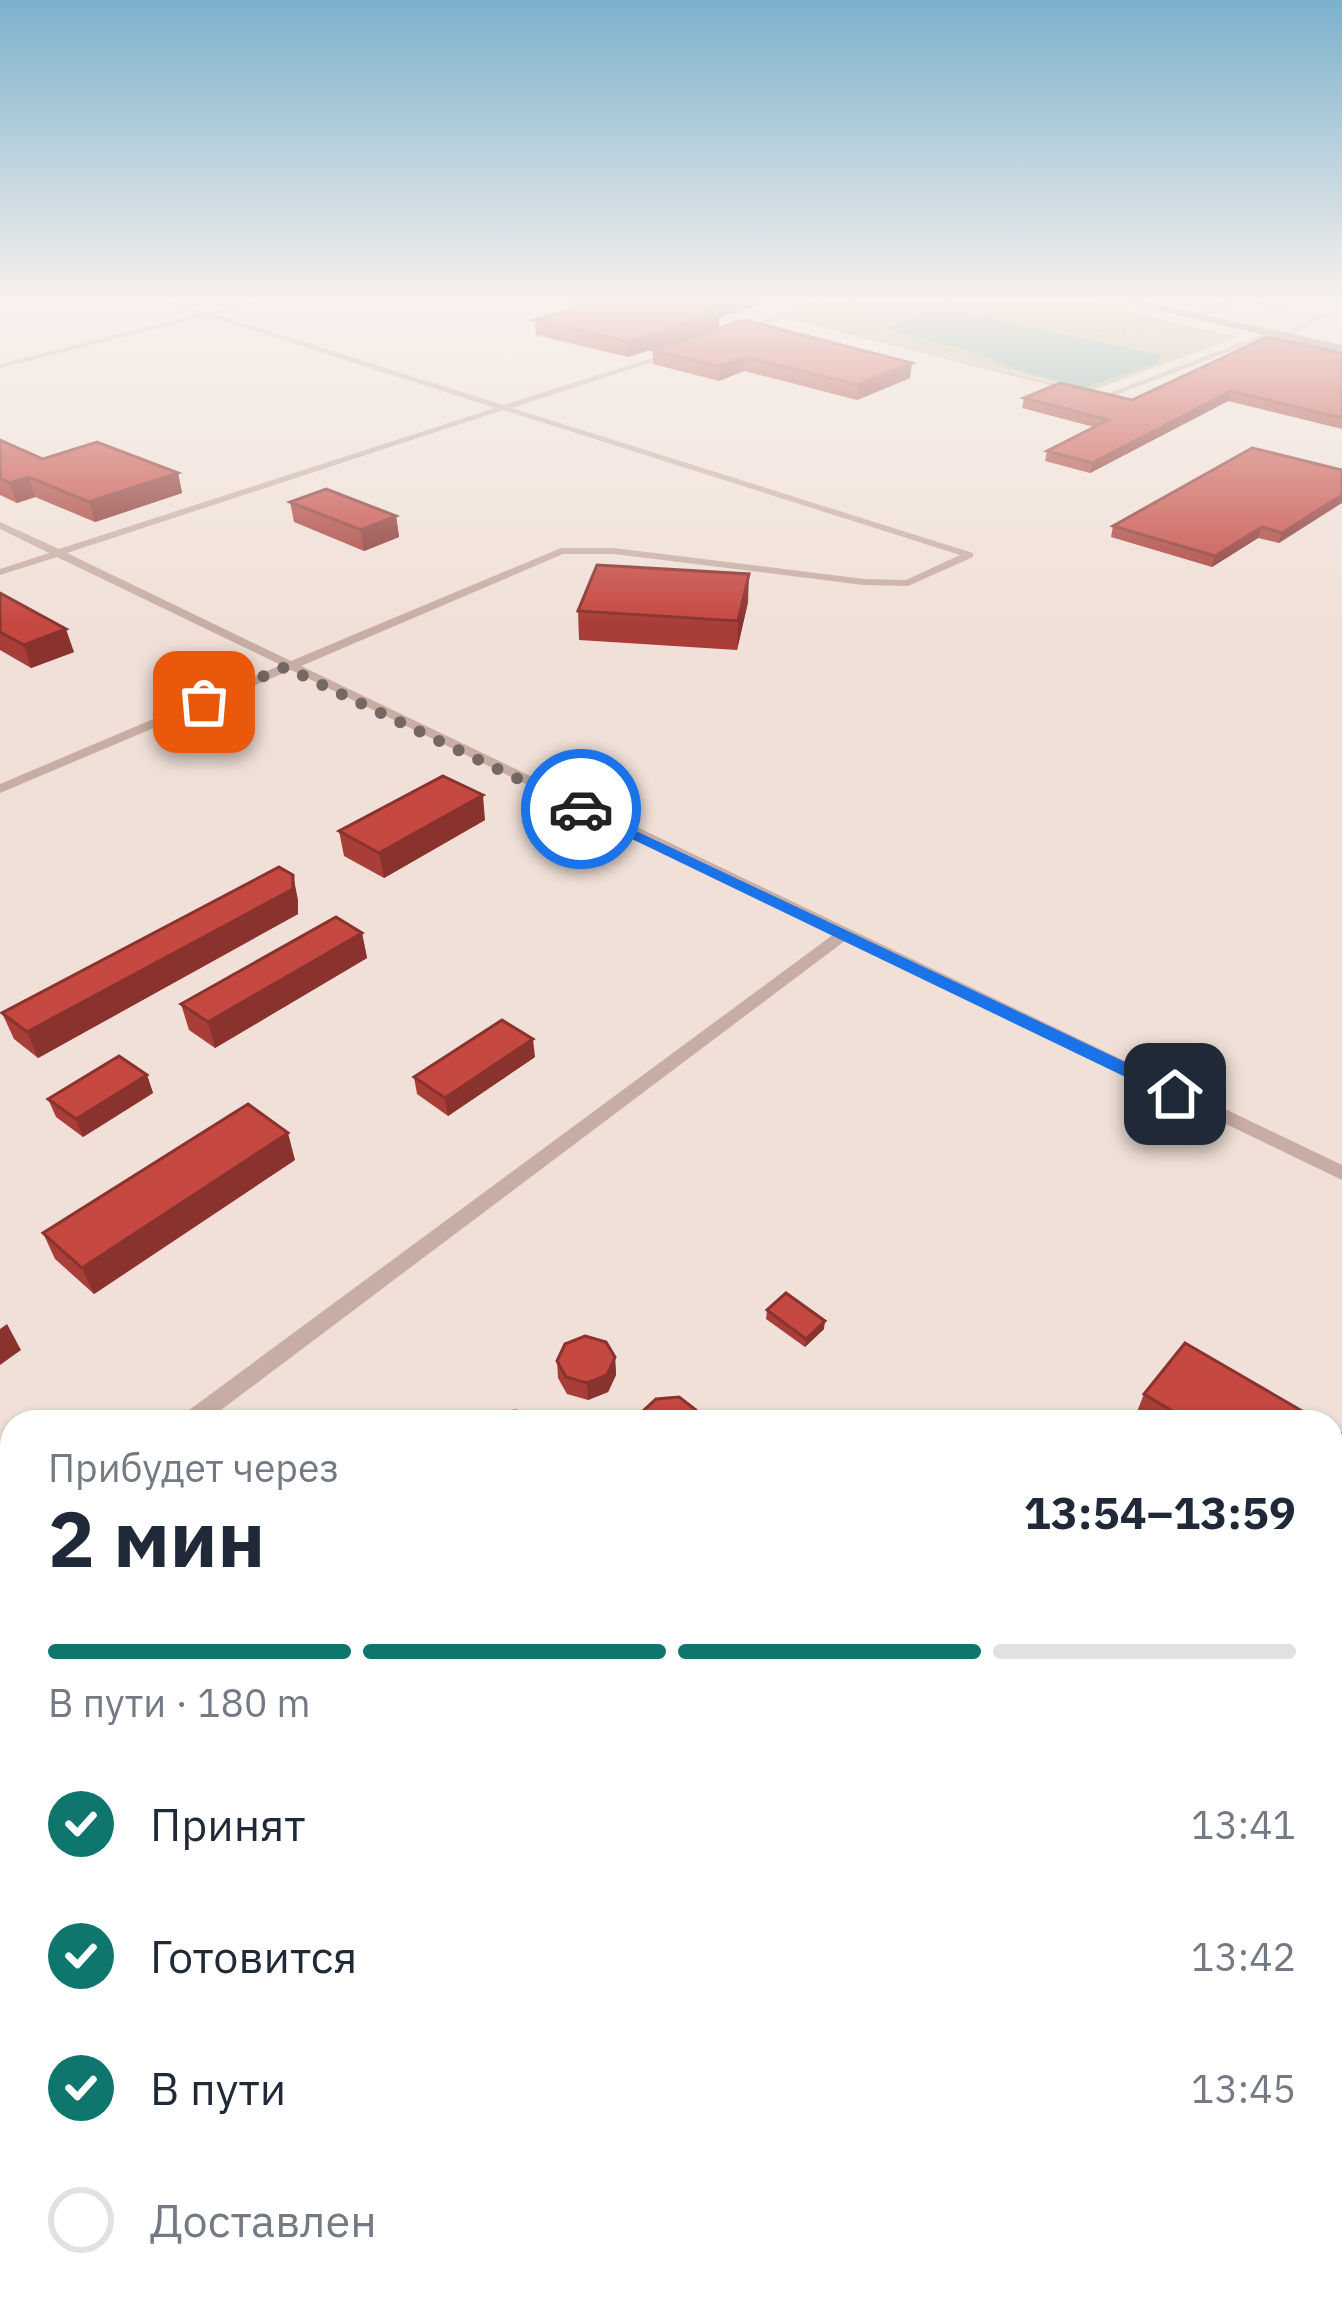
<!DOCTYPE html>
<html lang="ru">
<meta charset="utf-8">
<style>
:root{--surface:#fff;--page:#f2f2f3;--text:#1f2937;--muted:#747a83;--line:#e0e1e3;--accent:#0f766e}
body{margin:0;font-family:"IBM Plex Sans",sans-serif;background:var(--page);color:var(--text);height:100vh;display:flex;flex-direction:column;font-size:45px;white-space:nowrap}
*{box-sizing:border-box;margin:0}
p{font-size:39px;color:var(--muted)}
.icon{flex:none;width:66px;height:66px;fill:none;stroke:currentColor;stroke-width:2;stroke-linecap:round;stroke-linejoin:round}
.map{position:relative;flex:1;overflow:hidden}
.panel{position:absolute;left:0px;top:1410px;width:1344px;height:900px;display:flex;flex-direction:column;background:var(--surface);border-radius:36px 36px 0 0;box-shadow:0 3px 9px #0004}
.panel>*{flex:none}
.pin{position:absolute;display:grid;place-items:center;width:102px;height:102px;color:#fff;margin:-51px;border-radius:24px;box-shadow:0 6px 18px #0006}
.courier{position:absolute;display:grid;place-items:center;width:120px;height:120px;margin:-60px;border:9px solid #1a73e8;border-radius:50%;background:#fff;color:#222;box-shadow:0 3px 15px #0007}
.head em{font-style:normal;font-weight:700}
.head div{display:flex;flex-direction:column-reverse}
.head{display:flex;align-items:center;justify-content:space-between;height:204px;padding:0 48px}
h1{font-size:78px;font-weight:700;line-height:90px}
.bar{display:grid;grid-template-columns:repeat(4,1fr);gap:18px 12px;align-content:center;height:144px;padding:0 48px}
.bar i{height:15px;border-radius:9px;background:var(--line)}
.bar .selected{background:var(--accent)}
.bar p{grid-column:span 4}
ol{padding:0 48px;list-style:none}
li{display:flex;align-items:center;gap:36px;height:132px}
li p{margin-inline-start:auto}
li .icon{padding:12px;border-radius:50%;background:var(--accent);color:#fff;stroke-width:4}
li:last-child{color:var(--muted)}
li i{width:66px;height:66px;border:6px solid var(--line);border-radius:50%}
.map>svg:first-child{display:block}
.green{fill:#b9bf98}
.water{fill:#77ada5}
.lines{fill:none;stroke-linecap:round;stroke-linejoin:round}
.path{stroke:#b4978e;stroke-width:3;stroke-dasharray:3 3;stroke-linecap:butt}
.lane{fill:#c8ada4;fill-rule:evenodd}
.street{fill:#c8ada4;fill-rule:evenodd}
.secondary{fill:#9b7c75;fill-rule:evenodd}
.wall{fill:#a93e38}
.shaded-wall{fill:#8a322e}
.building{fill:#c54841;stroke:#8a322e;stroke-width:3}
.route{fill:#1a73e8}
.done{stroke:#756863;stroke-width:12;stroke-dasharray:0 21.6}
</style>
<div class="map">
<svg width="1342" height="2310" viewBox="0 0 1342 2310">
<rect width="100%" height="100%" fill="#f0e0d7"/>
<path class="green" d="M833 300H1078L1238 337 1090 391 790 316Z"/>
<path class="water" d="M926 311H955L1161 355 1157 363 1083 388 1012 368 979 353 884 329Z"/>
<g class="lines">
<path class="path" d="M945 300 970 309
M1079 300 1099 305
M1258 303 1288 310 1285 314
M840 307 858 300
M876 310 896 300
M859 315 1103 308
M1099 330 1156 328
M1086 337 1125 319"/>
<path class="lane" d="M160 300C177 300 191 311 207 312 226 312 246 300 265 300L215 314 503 405 677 350V354L512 408 973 553V557L908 586 864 585 614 554H563L301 666 1342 1165V1180L846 940 205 1422H178L181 1416 834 934 291 670 0 793V784L281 665 57 557 0 575V569L49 553 0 529V522L59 549 495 408 207 316 0 368V364L199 314ZM503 410 960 555 906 580 864 579 614 548H561L291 661 67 553Z
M818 300H828L790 315 1072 388 1068 390 784 318 744 333 737 331Z
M1321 313 1328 315 1286 338 1279 336Z
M1268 332 1275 334 1111 397 1104 395Z
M12 1544V1568L0 1574V1549Z
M1342 2049V2096L1332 2100V2053Z
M1215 2298H1248L1243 2310H1210Z"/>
<path class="street" d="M1225 300H1242L1200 320 1190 317Z"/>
<path class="secondary" d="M1113 300H1137L1342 345V353Z"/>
</g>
<path class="wall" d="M573 302 760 304 719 318V328L628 357 536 335 535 320 573 308Z
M744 320 910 378 857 400 744 371 719 381 653 364V350Z
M1342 353V429L1228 401 1090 473 1045 461 1047 451 1094 427 1022 408 1024 398 1132 400Z
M0 440 43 459 178 473 182 493 95 522 35 497 17 503 0 495Z
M1342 470 1279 543 1258 538 1212 567 1111 537 1113 526Z
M290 502 396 516 399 537 364 551 294 522Z
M0 593 74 652 31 668 0 650Z
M748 602 737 650 579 640 578 611Z
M485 820 384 878 344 856 339 831Z
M298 900V914L38 1058 14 1039 2 1013Z
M362 933 367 958 215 1048 189 1030 181 1004Z
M535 1057 448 1116 417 1094 414 1077Z
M147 1075 153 1093 83 1137 56 1117 48 1099Z
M295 1160 94 1294 55 1259 43 1233Z
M767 1310 824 1329 805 1347 766 1319Z
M615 1357 616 1375 608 1392 588 1400 567 1394 558 1378 557 1361Z
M1144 1394 1321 1422H1139L1134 1419Z
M1332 1428 1342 1434V1543L1340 1547 1332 1542Z"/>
<path class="shaded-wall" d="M728 300H760V304L719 318V328L628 357V342L702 309Z
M744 357V371L719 381 720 367Z
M912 363 910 378 857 400 858 385Z
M1231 391 1228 401 1090 473 1092 463Z
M178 473 182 493 95 522 89 502Z
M29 477 35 497 17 503 10 483Z
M1342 495V503L1279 543 1282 533Z
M396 516 399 537 364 551 361 530Z
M1262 527 1258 538 1212 567 1215 556Z
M749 574 748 602 737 650 738 621Z
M66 629 74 652 31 668 24 645Z
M483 795 485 820 384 878 379 853Z
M293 875 298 900V914L38 1058 27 1032Z
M362 933 367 958 215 1048 208 1022Z
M533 1039 535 1057 448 1116 445 1098Z
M147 1075 153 1093 83 1137 76 1119Z
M288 1133 295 1160 94 1294 82 1268Z
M825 1321 824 1329 805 1347 806 1339Z
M7 1324 21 1350 0 1365V1329Z
M615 1357 616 1375 608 1392 588 1400 587 1383Z"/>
<path class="building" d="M578 300H728L702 309 719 313 628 342 535 320 584 305 573 302Z
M744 320 912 363 858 385 744 357 720 367 653 350Z
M1267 337 1342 353V418L1231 391 1092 463 1047 451 1108 420 1024 398 1060 383 1132 400Z
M0 440 43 459 97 442 178 473 89 502 29 477 10 483 0 478Z
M1252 448 1342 470V495L1282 533 1262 527 1215 556 1113 526Z
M326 489 396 516 361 530 290 502Z
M597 565 749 574 738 621 578 611Z
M0 593 66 629 24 645 0 632Z
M443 776 483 795 379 853 339 831Z
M279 867 293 875V889L27 1032 2 1013Z
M336 917 362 933 208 1022 181 1004Z
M502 1020 533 1039 445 1098 414 1077Z
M119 1056 147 1075 76 1119 48 1099Z
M248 1104 288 1133 82 1268 43 1233Z
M786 1293 825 1321 806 1339 767 1310Z
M585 1336 606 1342 615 1357 607 1375 587 1383 566 1377 557 1361 565 1344Z
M1185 1343 1321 1422H1191L1144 1394Z
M679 1397 696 1410 698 1422H641V1413L656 1399Z
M516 1411 530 1422H482L493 1413Z
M1332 1428 1342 1434V1514L1332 1508Z"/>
<linearGradient id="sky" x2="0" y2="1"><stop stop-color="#7bb1cd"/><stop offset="0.48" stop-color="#f8f1ed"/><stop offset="1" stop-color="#f8f1ed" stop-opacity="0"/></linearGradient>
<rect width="1342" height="624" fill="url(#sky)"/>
<path class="route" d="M581 805 1182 1089 1184 1094 1169 1098 576 812Z"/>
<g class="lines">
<path class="done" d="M204 702 285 667 581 809"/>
</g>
</svg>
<div class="pin" style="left:204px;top:702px;background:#ea580c"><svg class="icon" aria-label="bag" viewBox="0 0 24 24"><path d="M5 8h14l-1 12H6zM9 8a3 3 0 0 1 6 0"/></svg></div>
<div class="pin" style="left:1175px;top:1094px;background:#1f2937"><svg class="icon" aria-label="home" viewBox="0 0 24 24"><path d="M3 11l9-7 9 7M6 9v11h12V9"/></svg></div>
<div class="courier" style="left:581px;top:809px"><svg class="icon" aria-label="car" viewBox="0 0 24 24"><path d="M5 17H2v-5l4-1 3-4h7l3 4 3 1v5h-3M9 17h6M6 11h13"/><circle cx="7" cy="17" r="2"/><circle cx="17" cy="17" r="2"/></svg></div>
<section class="panel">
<div class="head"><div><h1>2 мин</h1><p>Прибудет через</p></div><em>13:54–13:59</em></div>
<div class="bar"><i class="selected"></i><i class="selected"></i><i class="selected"></i><i></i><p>В пути · 180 m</p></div>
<ol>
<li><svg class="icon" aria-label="check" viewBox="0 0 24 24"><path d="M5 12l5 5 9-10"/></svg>Принят<p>13:41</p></li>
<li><svg class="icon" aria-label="check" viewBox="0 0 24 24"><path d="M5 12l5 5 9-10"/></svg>Готовится<p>13:42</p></li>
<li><svg class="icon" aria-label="check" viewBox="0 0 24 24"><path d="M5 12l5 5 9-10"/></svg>В пути<p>13:45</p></li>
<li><i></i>Доставлен</li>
</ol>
</section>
</div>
